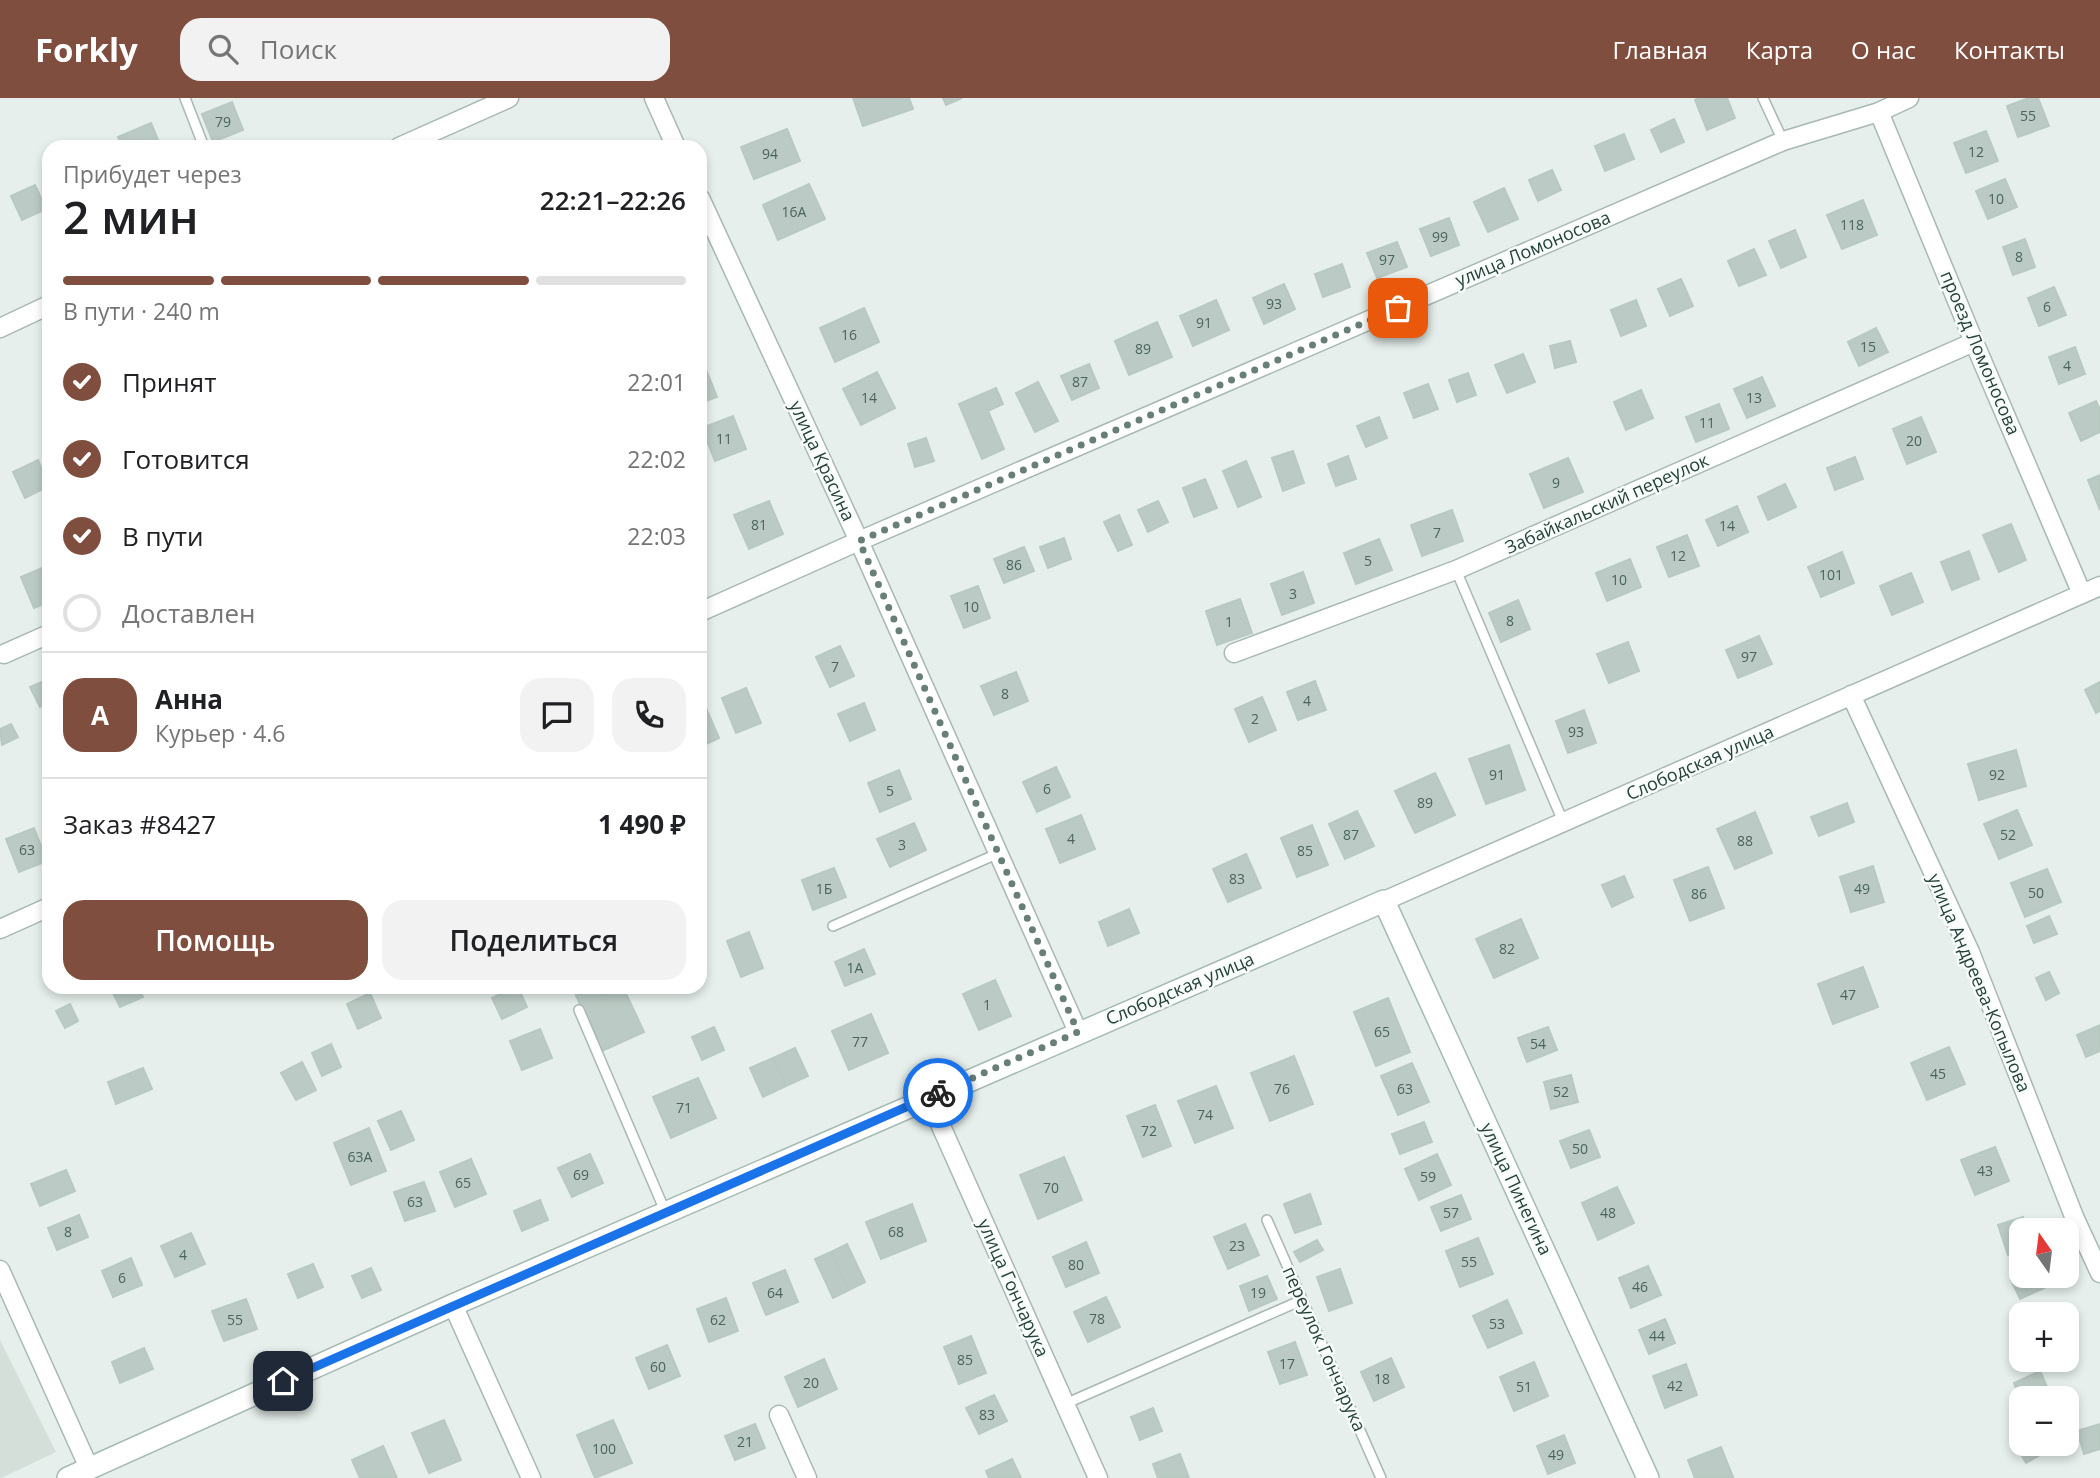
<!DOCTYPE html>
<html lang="ru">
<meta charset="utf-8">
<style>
:root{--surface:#fff;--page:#f2f2f2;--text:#202124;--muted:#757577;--line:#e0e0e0;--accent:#7f4e3f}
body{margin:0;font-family:"Open Sans",sans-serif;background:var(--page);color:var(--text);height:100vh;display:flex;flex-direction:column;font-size:26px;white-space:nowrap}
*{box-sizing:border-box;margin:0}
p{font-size:23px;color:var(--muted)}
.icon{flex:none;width:38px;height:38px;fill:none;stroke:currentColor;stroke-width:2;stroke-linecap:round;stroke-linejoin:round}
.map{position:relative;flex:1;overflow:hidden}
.sheet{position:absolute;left:42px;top:42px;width:665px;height:854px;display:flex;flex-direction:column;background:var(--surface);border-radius:21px;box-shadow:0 4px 10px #0003}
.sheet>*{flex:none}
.needle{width:46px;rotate:346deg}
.controls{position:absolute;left:2009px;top:1120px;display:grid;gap:14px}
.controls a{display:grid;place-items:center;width:70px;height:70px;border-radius:14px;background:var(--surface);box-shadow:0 4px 10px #0003;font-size:35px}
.pin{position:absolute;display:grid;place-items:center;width:60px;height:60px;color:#fff;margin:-30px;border-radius:14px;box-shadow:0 4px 10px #0006}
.courier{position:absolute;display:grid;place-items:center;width:70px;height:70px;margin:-35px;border:5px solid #1a73e8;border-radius:50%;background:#fff;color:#222;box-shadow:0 2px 9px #0007}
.head em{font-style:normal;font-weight:600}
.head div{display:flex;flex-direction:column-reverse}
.head{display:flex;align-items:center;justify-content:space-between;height:119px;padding:0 21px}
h1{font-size:46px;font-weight:600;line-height:52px}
.bar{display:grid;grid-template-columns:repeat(4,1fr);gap:10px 7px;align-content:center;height:84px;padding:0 21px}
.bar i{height:9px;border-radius:5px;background:var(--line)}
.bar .current{background:var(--accent)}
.bar p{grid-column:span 4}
.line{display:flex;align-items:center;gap:18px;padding:0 21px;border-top:2px solid var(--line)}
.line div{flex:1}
.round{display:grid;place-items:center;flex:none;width:74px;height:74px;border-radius:21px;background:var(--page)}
ol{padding:0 21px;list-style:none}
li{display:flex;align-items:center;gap:21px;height:77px}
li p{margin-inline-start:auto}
li .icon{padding:7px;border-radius:50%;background:var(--accent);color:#fff;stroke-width:4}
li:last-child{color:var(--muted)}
li i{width:38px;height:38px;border:4px solid var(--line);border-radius:50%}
.action{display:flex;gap:14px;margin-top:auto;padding:14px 21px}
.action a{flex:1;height:80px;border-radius:21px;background:var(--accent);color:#fff;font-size:28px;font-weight:600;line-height:80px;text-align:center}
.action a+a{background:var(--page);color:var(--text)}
header{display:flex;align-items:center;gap:42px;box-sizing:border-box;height:98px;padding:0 35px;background:var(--accent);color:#fff}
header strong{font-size:33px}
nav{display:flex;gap:38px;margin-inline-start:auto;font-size:24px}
.search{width:490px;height:63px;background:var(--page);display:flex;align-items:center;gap:18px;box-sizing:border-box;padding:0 24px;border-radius:21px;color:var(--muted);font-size:26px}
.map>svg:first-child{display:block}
.built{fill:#d4dfda}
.building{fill:#bbcac4;stroke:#b8c9c2;stroke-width:2}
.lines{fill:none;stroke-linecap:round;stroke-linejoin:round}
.lane-casing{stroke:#a8b8b2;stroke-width:12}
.street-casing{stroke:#a8b8b2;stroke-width:21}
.secondary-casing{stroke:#a4bbb3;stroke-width:24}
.lane{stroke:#fff;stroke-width:9}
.street{stroke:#fff;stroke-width:18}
.secondary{stroke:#fff;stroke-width:21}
.done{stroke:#687f78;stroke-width:7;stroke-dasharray:0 12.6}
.route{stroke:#1a73e8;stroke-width:9}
.labels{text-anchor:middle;stroke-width:5;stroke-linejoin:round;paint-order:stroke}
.number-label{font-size:14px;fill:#4a645c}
.street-label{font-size:18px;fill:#24423a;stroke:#f7fbf9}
</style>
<header>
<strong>Forkly</strong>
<div class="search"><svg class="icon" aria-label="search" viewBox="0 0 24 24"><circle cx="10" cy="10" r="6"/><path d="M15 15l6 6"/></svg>Поиск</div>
<nav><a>Главная</a><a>Карта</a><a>О нас</a><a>Контакты</a></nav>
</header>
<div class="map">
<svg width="2100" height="1380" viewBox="0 0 2100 1380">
<rect width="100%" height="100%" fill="#e6efeb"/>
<path class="built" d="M0 1242 56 1354 1 1380H0Z"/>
<path class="building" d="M853 0H909L913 11 863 28Z
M943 0H962L946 7Z
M1698 0H1727L1735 20 1707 32 1695 2Z
M2029 0H2038L2049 28 2018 39 2007 8Z
M232 4 243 32 213 44 202 16Z
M1674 21 1684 44 1661 54 1651 32Z
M151 25 161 49H123L118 39Z
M787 31 800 63 754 81 741 49Z
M1986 33 1998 63 1966 75 1954 45Z
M1624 36 1634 61 1605 73 1595 48Z
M1552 72 1561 92 1538 103 1529 82Z
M2005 81 2017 109 1988 121 1976 93Z
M809 86 825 121 778 142 763 107Z
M35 87 46 111 22 122 11 98Z
M1504 90 1518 121 1488 134 1474 104Z
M1863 102 1877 137 1842 151 1827 117Z
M1449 120 1459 147 1431 158 1420 131Z
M1795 132 1806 159 1781 170 1769 143Z
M2025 141 2035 169 2013 177 2003 149Z
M1397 144 1407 169 1377 180 1367 155Z
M1754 151 1766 177 1739 188 1728 163Z
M1342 166 1350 189 1323 199 1315 176Z
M1681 181 1693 208 1670 218 1658 191Z
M1284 186 1295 211 1264 226 1253 200Z
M2054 189 2066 217 2039 228 2028 200Z
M1216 202 1229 232 1193 248 1180 218Z
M1636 202 1646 228 1621 238 1611 212Z
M864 210 879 244 835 264 820 230Z
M1157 224 1172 259 1129 277 1115 243Z
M1876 230 1888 254 1859 268 1848 244Z
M1570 243 1576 264 1555 270 1550 248Z
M2075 249 2085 276 2059 286 2049 259Z
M1523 256 1535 284 1507 295 1495 267Z
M1089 266 1099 290 1072 302 1061 278Z
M707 274 717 299 700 305V276Z
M877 274 895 310 861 327 843 291Z
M1468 275 1476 297 1457 304 1449 282Z
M1762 279 1775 308 1747 320 1734 291Z
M1038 284 1058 323 1035 334 1016 295Z
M1428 286 1438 311 1414 320 1404 295Z
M996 290 1003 306 988 313 1004 351 982 361 959 306Z
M1641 292 1653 320 1626 332 1614 304Z
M2096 303 2100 312V334L2081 343 2069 315Z
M1719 306 1729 331 1696 344 1686 319Z
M733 318 746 351 715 363 702 330Z
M1379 319 1387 340 1366 349 1357 328Z
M1921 319 1936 354 1907 366 1893 331Z
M926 340 934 363 915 369 908 346Z
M1293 353 1304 385 1283 393 1272 360Z
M1348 358 1356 381 1336 388 1328 366Z
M1855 359 1863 381 1835 392 1827 370Z
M1568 360 1583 394 1544 410 1530 376Z
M38 362 49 388 25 400 13 374Z
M1246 363 1261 399 1238 409 1223 373Z
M2100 377V412L2088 382Z
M1205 381 1217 410 1194 419 1183 390Z
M1785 386 1796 409 1768 422 1758 399Z
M769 403 783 436 749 451 734 417Z
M1158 403 1168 424 1148 434 1138 412Z
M1737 408 1748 434 1718 448 1706 422Z
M1452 412 1463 443 1422 458 1411 427Z
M1119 417 1132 447 1118 453 1104 424Z
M2011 426 2026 462 1999 474 1983 437Z
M1687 437 1699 468 1669 479 1657 449Z
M1064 440 1071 461 1048 470 1040 449Z
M1379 441 1392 472 1356 486 1344 455Z
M1024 449 1034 473 1004 485 994 461Z
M1969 453 1979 481 1952 492 1941 464Z
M1842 454 1854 485 1821 499 1808 469Z
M1630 461 1641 489 1607 503 1596 475Z
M49 467V504L34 510 21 479Z
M1303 474 1314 505 1282 517 1271 486Z
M1911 475 1923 504 1892 517 1880 488Z
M978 488 990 520 964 530 951 498Z
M1240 501 1252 535 1217 547 1206 513Z
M1518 502 1530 531 1501 544 1489 515Z
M1759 538 1772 566 1738 580 1726 552Z
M1628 544 1639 573 1609 585 1597 556Z
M840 548 854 578 830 589 816 559Z
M1016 574 1028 603 994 617 981 588Z
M49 581V605L40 609 30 589Z
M1315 583 1326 612 1298 622 1287 594Z
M2100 584V613L2096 615 2085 592Z
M746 590 761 625 736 635 722 600Z
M1262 599 1276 632 1249 644 1235 611Z
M864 605 875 632 850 643 838 616Z
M706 610 719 640 700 649V612Z
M1584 612 1596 645 1568 655 1556 623Z
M11 626 18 639 2 647 0 631Z
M1509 647 1525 692 1486 706 1469 661Z
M2016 652 2026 688 1979 702 1968 666Z
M1056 669 1070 699 1037 714 1023 684Z
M899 672 911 701 880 714 868 685Z
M1435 675 1455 717 1415 735 1395 693Z
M1847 705 1854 724 1819 738 1811 719Z
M2017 712 2032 747 1999 761 1984 726Z
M1357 713 1374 748 1345 761 1329 726Z
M1755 714 1772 755 1735 771 1717 731Z
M1081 717 1095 751 1060 765 1046 731Z
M914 725 926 752 890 769 877 741Z
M1312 727 1328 767 1297 779 1281 740Z
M34 730 47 763 19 774 6 741Z
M1246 756 1261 790 1228 804 1213 771Z
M1873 768 1884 804 1851 814 1840 779Z
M1708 769 1724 810 1690 823 1674 782Z
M834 770 846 799 813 812 802 782Z
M2047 771 2061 804 2025 819 2011 785Z
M1624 778 1633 799 1612 809 1602 787Z
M1129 811 1139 835 1108 848 1099 824Z
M2049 818 2057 836 2034 845 2027 828Z
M1521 821 1538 860 1494 880 1476 841Z
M749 834 763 870 741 879 727 843Z
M864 851 875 876 845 888 835 864Z
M1863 869 1878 909 1833 926 1818 886Z
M2049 874 2059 895 2046 902 2036 880Z
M995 882 1011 918 979 932 963 896Z
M110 889H138L143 899 120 909Z
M515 889H518L527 909 502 921 492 900Z
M572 889H601L605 897 623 889 644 934 602 953Z
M370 895 381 920 358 931 347 906Z
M1388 900 1410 954 1376 968 1354 914Z
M70 906 78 923 65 930 56 913Z
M871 916 888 955 849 972 832 933Z
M2100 927V953L2086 959 2077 937Z
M714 929 724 952 702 962 692 939Z
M1548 929 1557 952 1527 964 1518 940Z
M540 931 552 960 522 972 510 943Z
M331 946 341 969 322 978 312 955Z
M1949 949 1965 986 1927 1002 1911 965Z
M795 950 808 978 786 988 773 960Z
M1294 958 1313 1006 1270 1023 1251 975Z
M773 960 786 988 763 999 750 970Z
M302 964 316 992 296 1002 281 975Z
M1412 965 1429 1004 1398 1017 1381 978Z
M143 970 152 991 116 1006 108 984Z
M1571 977 1578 1004 1551 1011 1544 984Z
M698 980 716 1020 671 1040 653 999Z
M1216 988 1233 1030 1195 1045 1178 1003Z
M1155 1007 1171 1048 1143 1059 1127 1018Z
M401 1013 414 1042 391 1052 378 1023Z
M1424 1024 1432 1044 1400 1056 1392 1036Z
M369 1030 386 1073 351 1087 334 1045Z
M1589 1032 1600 1059 1571 1070 1560 1043Z
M1995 1049 2009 1083 1975 1097 1961 1062Z
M590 1056 603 1085 572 1099 558 1070Z
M1437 1056 1451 1087 1419 1102 1405 1071Z
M1064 1059 1082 1102 1038 1121 1020 1077Z
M471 1061 486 1096 455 1109 440 1074Z
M66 1072 75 1093 40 1108 31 1086Z
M424 1084 435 1113 405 1123 394 1094Z
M1617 1089 1634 1125 1598 1142 1582 1105Z
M1310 1096 1321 1126 1295 1135 1284 1106Z
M1461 1097 1471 1121 1441 1133 1431 1109Z
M540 1102 548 1122 522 1133 514 1113Z
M912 1106 926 1143 881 1161 866 1124Z
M79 1117 88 1139 57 1152 48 1130Z
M2023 1119 2028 1132H2021V1153L2008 1157 1998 1127Z
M1245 1126 1259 1157 1228 1171 1214 1139Z
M191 1135 205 1166 175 1179 161 1148Z
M1478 1140 1493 1176 1460 1189 1446 1153Z
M1317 1142 1323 1152 1300 1164 1294 1154Z
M1086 1144 1099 1175 1066 1189 1053 1159Z
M847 1146 865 1184 849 1192 831 1154Z
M831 1154 849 1192 833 1200 815 1161Z
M131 1160 142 1187 113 1199 102 1173Z
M313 1166 323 1189 298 1200 288 1176Z
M1648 1168 1661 1197 1631 1210 1619 1180Z
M371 1170 381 1192 362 1200 352 1178Z
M1340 1171 1352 1205 1329 1213 1317 1179Z
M785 1172 798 1204 766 1217 753 1185Z
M2021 1177 2038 1178 2044 1190 2020 1201 2011 1182Z
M1267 1178 1277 1201 1249 1213 1240 1188Z
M1106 1199 1120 1229 1088 1244 1074 1214Z
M726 1200 738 1233 709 1244 697 1211Z
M246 1201 257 1231 224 1243 212 1213Z
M1507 1202 1522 1235 1488 1250 1473 1218Z
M2058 1211 2060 1216H2040Z
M1665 1221 1675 1245 1649 1256 1639 1232Z
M971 1238 986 1275 959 1286 944 1249Z
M1295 1244 1307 1277 1280 1286 1268 1254Z
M667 1247 680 1278 649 1291 636 1260Z
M144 1250 153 1271 120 1285 112 1264Z
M1391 1260 1404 1289 1374 1303 1361 1274Z
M824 1261 837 1291 798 1309 785 1279Z
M1534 1264 1548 1298 1514 1313 1500 1279Z
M1686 1266 1697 1297 1665 1310 1653 1278Z
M2040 1273 2051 1298 2045 1300H2021V1303L2014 1285Z
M994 1297 1007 1323 979 1336 966 1310Z
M1153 1310 1162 1333 1140 1342 1131 1319Z
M444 1322 461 1362 429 1375 412 1335Z
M613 1322 632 1365 595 1380 577 1337Z
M755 1326 765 1350 735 1362 725 1338Z
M2100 1326V1351L2084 1356 2077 1333Z
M1564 1337 1575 1365 1548 1376 1537 1348Z
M2021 1344 2045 1346 2049 1352 2026 1365 2016 1347Z
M383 1348 397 1380H360L352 1362Z
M1721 1349 1733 1379 1695 1380 1688 1362Z
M1180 1356 1189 1380H1158L1153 1366Z
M1012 1361 1021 1380H989L986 1373Z"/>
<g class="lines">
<defs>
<path id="lane" d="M185 0 204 49
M1763 0 1783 43
M1456 472 1564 726
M833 828 999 755
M579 912 665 1113
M1267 1122 1381 1380
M1065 1306 1302 1202"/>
<path id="street" d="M654 0 676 49
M1879 14 1974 244 2082 496
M399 49 509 0
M700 100 859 443 1078 934
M0 230 49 207
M700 514 859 443 1783 43 1879 14 1909 0
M1234 555 1456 472 1974 244
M4 556 49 536
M1851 597 1970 854 2075 1121 2100 1175
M1384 803 2100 488
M0 831 49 809
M928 999 1098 1380
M0 1172 89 1370
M453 1207 531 1380
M779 1317 807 1380"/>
<path id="secondary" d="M68 1380 453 1207 1384 803 1648 1380"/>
</defs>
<use href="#lane" class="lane-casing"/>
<use href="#street" class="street-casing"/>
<use href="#secondary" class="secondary-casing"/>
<use href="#lane" class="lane"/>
<use href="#street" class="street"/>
<use href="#secondary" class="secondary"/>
</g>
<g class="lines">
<path class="done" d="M938 995 1078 934 859 443 1398 210"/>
<path class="route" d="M283 1283 938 995"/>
</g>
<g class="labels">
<g class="number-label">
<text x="2028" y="23">55</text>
<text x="223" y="29">79</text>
<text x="1976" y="59">12</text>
<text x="770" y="61">94</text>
<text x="1996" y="106">10</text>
<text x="794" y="119">16А</text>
<text x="1852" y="132">118</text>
<text x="1440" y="144">99</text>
<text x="2019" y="164">8</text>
<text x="1387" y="167">97</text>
<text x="1274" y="211">93</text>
<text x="2047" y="214">6</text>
<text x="1204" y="230">91</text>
<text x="849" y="242">16</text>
<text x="1868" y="254">15</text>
<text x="1143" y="256">89</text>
<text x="2067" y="273">4</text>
<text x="1080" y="289">87</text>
<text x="869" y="305">14</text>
<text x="1754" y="305">13</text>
<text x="1707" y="330">11</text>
<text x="724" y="346">11</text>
<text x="1914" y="348">20</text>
<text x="1556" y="390">9</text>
<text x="759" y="432">81</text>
<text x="1727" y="433">14</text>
<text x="1437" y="440">7</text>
<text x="1678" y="463">12</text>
<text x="1368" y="468">5</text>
<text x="1014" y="472">86</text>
<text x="1831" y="482">101</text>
<text x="1619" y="487">10</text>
<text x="1293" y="501">3</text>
<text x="971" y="514">10</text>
<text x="1510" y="528">8</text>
<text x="1229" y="529">1</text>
<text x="1749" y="564">97</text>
<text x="835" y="574">7</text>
<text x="1005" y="601">8</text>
<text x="1307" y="608">4</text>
<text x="1255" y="626">2</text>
<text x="1576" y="639">93</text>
<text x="1497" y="682">91</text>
<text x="1997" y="682">92</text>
<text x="1047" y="696">6</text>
<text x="890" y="698">5</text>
<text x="1425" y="710">89</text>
<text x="1351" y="742">87</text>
<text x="2008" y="742">52</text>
<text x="1071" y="746">4</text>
<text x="1745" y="748">88</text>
<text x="902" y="752">3</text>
<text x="27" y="757">63</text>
<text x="1305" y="758">85</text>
<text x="1237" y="786">83</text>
<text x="824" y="796">1Б</text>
<text x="1862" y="796">49</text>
<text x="2036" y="800">50</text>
<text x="1699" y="801">86</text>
<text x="1507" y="856">82</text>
<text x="855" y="875">1А</text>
<text x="1848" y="902">47</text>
<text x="987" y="912">1</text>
<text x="1382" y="939">65</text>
<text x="860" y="949">77</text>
<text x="1538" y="951">54</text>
<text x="1938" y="981">45</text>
<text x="1282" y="996">76</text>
<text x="1405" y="996">63</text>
<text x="1561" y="999">52</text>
<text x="684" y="1015">71</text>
<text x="1205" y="1022">74</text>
<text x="1149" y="1038">72</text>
<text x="1580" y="1056">50</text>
<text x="360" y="1064">63А</text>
<text x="1985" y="1078">43</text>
<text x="581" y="1082">69</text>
<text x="1428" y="1084">59</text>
<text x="463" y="1090">65</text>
<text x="1051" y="1095">70</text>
<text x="415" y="1109">63</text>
<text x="1451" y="1120">57</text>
<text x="1608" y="1120">48</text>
<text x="68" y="1139">8</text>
<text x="896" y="1139">68</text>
<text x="1237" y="1153">23</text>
<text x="183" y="1162">4</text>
<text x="1469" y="1169">55</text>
<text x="1076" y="1172">80</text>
<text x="122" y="1185">6</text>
<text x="1640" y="1194">46</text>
<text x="775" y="1200">64</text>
<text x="1258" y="1200">19</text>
<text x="1097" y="1226">78</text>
<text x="235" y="1227">55</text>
<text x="718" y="1227">62</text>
<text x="1497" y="1231">53</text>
<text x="1657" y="1243">44</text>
<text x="965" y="1267">85</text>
<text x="1287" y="1271">17</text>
<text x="658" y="1274">60</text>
<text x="1382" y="1286">18</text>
<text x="811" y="1290">20</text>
<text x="1675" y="1293">42</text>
<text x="1524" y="1294">51</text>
<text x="987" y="1322">83</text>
<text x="745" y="1349">21</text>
<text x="604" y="1356">100</text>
<text x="1556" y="1362">49</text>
</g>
<g class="street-label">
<text transform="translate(1533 151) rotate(-23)" y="6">улица Ломоносова</text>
<text transform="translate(1980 255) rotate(67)" y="6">проезд Ломоносова</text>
<text transform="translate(822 363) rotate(65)" y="6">улица Красина</text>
<text transform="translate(1607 406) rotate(-24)" y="6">Забайкальский переулок</text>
<text transform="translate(1700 665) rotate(-24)" y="6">Слободская улица</text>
<text transform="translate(1979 885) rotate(67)" y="6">улица Андреева-Копылова</text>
<text transform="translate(1180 891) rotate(-23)" y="6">Слободская улица</text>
<text transform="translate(1516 1091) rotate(65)" y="6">улица Пинегина</text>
<text transform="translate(1013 1190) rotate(66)" y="6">улица Гончарука</text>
<text transform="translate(1324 1251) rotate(66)" y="6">переулок Гончарука</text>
</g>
</g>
</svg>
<div class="controls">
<a><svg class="needle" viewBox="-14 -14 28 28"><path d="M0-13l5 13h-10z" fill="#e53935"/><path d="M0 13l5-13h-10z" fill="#757577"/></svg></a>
<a>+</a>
<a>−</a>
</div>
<div class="pin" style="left:1398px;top:210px;background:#ea580c"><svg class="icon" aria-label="bag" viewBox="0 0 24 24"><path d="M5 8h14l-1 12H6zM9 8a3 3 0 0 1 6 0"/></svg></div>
<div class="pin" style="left:283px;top:1283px;background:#1f2937"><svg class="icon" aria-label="home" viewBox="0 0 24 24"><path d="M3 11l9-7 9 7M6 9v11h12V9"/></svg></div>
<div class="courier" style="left:938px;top:995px"><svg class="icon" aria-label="bike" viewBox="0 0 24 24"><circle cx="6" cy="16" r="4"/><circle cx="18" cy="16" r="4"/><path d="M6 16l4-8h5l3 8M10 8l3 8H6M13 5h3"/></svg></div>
<section class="sheet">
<div class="head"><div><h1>2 мин</h1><p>Прибудет через</p></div><em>22:21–22:26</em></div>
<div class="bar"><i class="current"></i><i class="current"></i><i class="current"></i><i></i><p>В пути · 240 m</p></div>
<ol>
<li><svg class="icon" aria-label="check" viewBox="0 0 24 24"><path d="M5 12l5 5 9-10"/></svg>Принят<p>22:01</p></li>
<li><svg class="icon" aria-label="check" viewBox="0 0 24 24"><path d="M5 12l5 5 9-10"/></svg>Готовится<p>22:02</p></li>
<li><svg class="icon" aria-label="check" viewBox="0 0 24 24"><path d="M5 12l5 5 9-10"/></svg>В пути<p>22:03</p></li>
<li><i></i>Доставлен</li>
</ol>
<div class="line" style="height:126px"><b class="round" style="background:var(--accent);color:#fff">А</b><div><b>Анна</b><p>Курьер · 4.6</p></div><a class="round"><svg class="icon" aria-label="chat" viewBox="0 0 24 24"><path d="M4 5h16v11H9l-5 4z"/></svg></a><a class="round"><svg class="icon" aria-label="phone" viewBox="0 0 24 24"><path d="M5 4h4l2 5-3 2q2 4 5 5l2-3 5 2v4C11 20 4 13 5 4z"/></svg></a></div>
<div class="line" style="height:91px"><div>Заказ #8427</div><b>1 490 ₽</b></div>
<div class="action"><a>Помощь</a><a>Поделиться</a></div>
</section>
</div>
